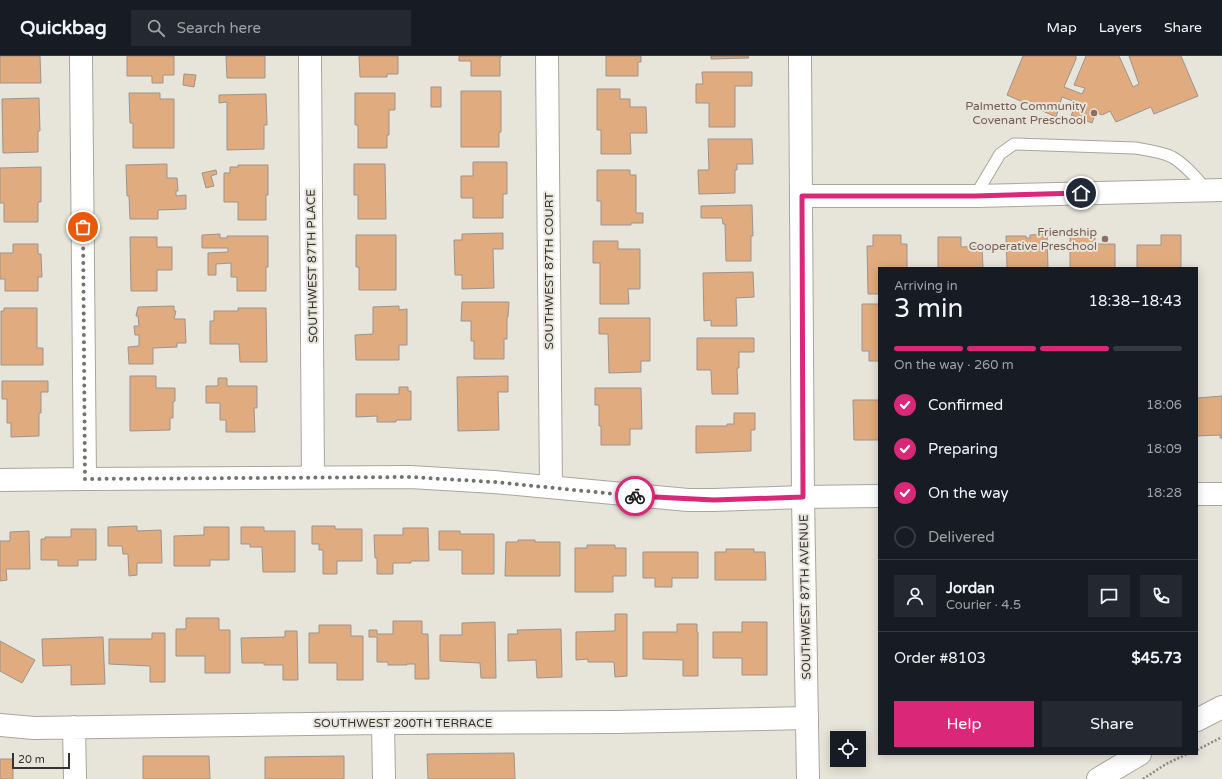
<!DOCTYPE html>
<meta charset="utf-8">
<style>
:root{--surface:#171b24;--page:#242831;--text:#f1f3f6;--muted:#9ea1a6;--line:#363941;--accent:#db2777}
body{margin:0;font-family:"Varela Round",sans-serif;background:var(--page);color:var(--text);height:100vh;display:flex;flex-direction:column;font-size:15px;white-space:nowrap}
*{box-sizing:border-box;margin:0}
p{font-size:13px;color:var(--muted)}
.icon{flex:none;width:22px;height:22px;fill:none;stroke:currentColor;stroke-width:2;stroke-linecap:round;stroke-linejoin:round}
.map{position:relative;flex:1;overflow:hidden}
.side{position:absolute;left:878px;top:211px;width:320px;height:488px;display:flex;flex-direction:column;background:var(--surface);border-radius:0px;box-shadow:0 2px 10px #0003}
.side>*{flex:none}
.controls{position:absolute;left:830px;top:675px;display:grid;gap:8px}
.controls a{display:grid;place-items:center;width:36px;height:36px;border-radius:0px;background:var(--surface);box-shadow:0 2px 10px #0003;font-size:20px}
.scale{position:absolute;left:12px;bottom:10px;width:58px;box-sizing:border-box;padding-left:4px;border:2px solid #353430;border-top:0;font-size:11px;line-height:14px;white-space:nowrap;color:#353430;-webkit-text-stroke:3px #e7e4da;paint-order:stroke}
.pin{position:absolute;display:grid;place-items:center;width:34px;height:34px;color:#fff;margin:-17px;border:2px solid #fff;border-radius:50%;box-shadow:0 1px 4px #0007}
.courier{position:absolute;display:grid;place-items:center;width:40px;height:40px;margin:-20px;border:3px solid #db2777;border-radius:50%;background:#fff;color:#222;box-shadow:0 1px 5px #0007}
.head em{font-style:normal;font-weight:600}
.head div{display:flex;flex-direction:column-reverse}
.head{display:flex;align-items:center;justify-content:space-between;height:68px;padding:0 16px}
h1{font-size:26px;font-weight:600;line-height:30px}
.bar{display:grid;grid-template-columns:repeat(4,1fr);gap:6px 4px;align-content:center;height:48px;padding:0 16px}
.bar i{height:5px;border-radius:3px;background:var(--line)}
.bar .current{background:var(--accent)}
.bar p{grid-column:span 4}
.line{display:flex;align-items:center;gap:10px;padding:0 16px;border-top:1px solid var(--line)}
.line div{flex:1}
.round{display:grid;place-items:center;flex:none;width:42px;height:42px;border-radius:0px;background:var(--page)}
ol{padding:0 16px;list-style:none}
li{display:flex;align-items:center;gap:12px;height:44px}
li p{margin-inline-start:auto}
li .icon{padding:4px;border-radius:50%;background:var(--accent);color:#fff;stroke-width:4}
li:last-child{color:var(--muted)}
li i{width:22px;height:22px;border:2px solid var(--line);border-radius:50%}
.cta{display:flex;gap:8px;margin-top:auto;padding:8px 16px}
.cta a{flex:1;height:46px;border-radius:0px;background:var(--accent);color:#fff;font-size:16px;font-weight:600;line-height:46px;text-align:center}
.cta a+a{background:var(--page);color:var(--text)}
header{display:flex;align-items:center;gap:24px;box-sizing:border-box;height:56px;padding:0 20px;background:var(--surface);border-bottom:1px solid var(--line)}
header strong{font-size:19px}
nav{display:flex;gap:22px;margin-inline-start:auto;font-size:14px}
.search{width:280px;height:36px;background:var(--page);display:flex;align-items:center;gap:10px;box-sizing:border-box;padding:0 14px;border-radius:0px;color:var(--muted);font-size:15px}
.map>svg:first-child{display:block}
.building{fill:#e0ab7f;stroke:#9d948e}
.lines{fill:none;stroke-linecap:round;stroke-linejoin:round}
.service-casing{stroke:#aaa69d;stroke-width:13}
.minor-casing{stroke:#aaa69d;stroke-width:24}
.tertiary-casing{stroke:#aaa69d;stroke-width:24}
.secondary-casing{stroke:#aaa69d;stroke-width:24}
.path{stroke:#8b8982;stroke-width:2.5;stroke-dasharray:2 2;stroke-linecap:butt}
.service{stroke:#fff;stroke-width:11}
.minor{stroke:#fff;stroke-width:22}
.tertiary{stroke:#fff;stroke-width:22}
.secondary{stroke:#fff;stroke-width:22}
.done{stroke:#73726c;stroke-width:4;stroke-dasharray:0 7.2}
.route{stroke:#db2777;stroke-width:5}
.education-dot{fill:#8d6e63;stroke:#e7e4da;stroke-width:1.5}
.labels{text-anchor:middle;stroke-width:4;stroke-linejoin:round;paint-order:stroke}
.education-label{font-size:12px;fill:#785e54;stroke:#e7e4da;text-anchor:end}
.street-label{font-size:12px;fill:#353430;stroke:#e7e4da}
</style>
<header>
<strong>Quickbag</strong>
<div class="search"><svg class="icon" aria-label="search" viewBox="0 0 24 24"><circle cx="10" cy="10" r="6"/><path d="M15 15l6 6"/></svg>Search here</div>
<nav><a>Map</a><a>Layers</a><a>Share</a></nav>
</header>
<div class="map">
<svg width="1222" height="723" viewBox="0 0 1222 723">
<rect width="100%" height="100%" fill="#e7e4da"/>
<path class="building" d="M0 0H40L41 27H0Z
M127 0H174V19H163V27H152V20H127Z
M226 0H265V22H227Z
M359 0H398V18H387V21H360Z
M459 0H502L500 1V20H471V5H459Z
M606 0H641V6H638V20H606Z
M711 0H748L749 2 711 3Z
M1023 0H1076V3L1064 31 1082 38 1085 32 1074 29 1086 0H1119L1133 31 1139 28 1129 0H1181L1198 40 1154 58 1151 51 1116 66 1110 55 1102 59 1096 56 1092 67 1071 59 1078 47 1062 41 1056 61 1007 39Z
M702 16H752V30H735V71H709V47H696V28H703Z
M184 18 196 19 194 31 183 29Z
M431 31H441V51H431Z
M597 33H620V43H630V51H646L647 77H630L631 98H601V74H597Z
M461 35H501V76H499V91H461Z
M129 37H160V43H174V92H133V67H130Z
M355 37H395V54H389V79H387V92H358V69H355Z
M266 38 267 69H264V93L227 94V46L219 47V39Z
M39 42 40 75H38V96L3 97 2 43Z
M708 83H752L753 108H737V114H735V137L699 138 698 114H709Z
M473 106H507V138H503V162H473V142H461V120H473Z
M167 108V122H177L178 135H176V140L186 139V153L158 154V163H130L129 140H127L126 109Z
M354 108H385L386 163H358V139H354Z
M238 109H268V139H266V164H238V146H224V117H230V111H238Z
M41 111V146H38V166H4V147H0V112Z
M216 114 217 118 211 120 214 130 206 132 202 117Z
M597 114H630V119H636V157H643V167H631V169H601V145H597Z
M752 149 753 180H751V205H726L725 168H723L722 162H701V150Z
M503 177V193H493L494 232 462 233V219H455L454 184H462V178Z
M220 178V182H227V180H268V211H266V235H237V221H231V207L216 208V219H208V197L228 196V192H202V179Z
M1047 178 1048 212H1007L1006 180H1026V182H1030V179Z
M356 179H396V234H359V211H356Z
M873 179H901V188H907V212H879V238H868L867 190H873Z
M1070 179H1095V188H1115V212H1070Z
M1161 179H1181V212H1137V189H1161Z
M130 181H157V191H172V214H157V235H131Z
M938 181H961V191L982 190 983 212H938Z
M593 185H618V193H640V233H628L629 248H600V207H593Z
M13 188H38V198H41L42 221H38V235H5V223H0V197H13Z
M753 216 754 241 736 242 737 270H711V264L704 265 703 217Z
M462 246H509L508 261H507V283H504V303H474V285H471V265H461Z
M862 248H879V305H869V295H862Z
M174 250V255H176L174 263H185L186 287H177V291L153 292V308H129L128 291 139 290V279H135L134 270H139L138 260H136L138 251Z
M399 250V254L407 253V289H399V304H356L355 279 373 278V251Z
M4 252H37V292H43V309H1V255H4Z
M238 252H266L267 306H240L239 288H210V265H214V255H238Z
M599 262H650V305H641V316L609 317 608 278H599Z
M697 282H754V296H739V312H737L738 338H712L711 314H697Z
M130 320H156V332H175V345L173 346V362H170V374L130 375Z
M508 320V336H498L499 374 458 375 457 321Z
M218 322H227V330H257V352H254L255 376H226V364H220V347H206V330H218Z
M2 325H48V336H41V357H39V380L11 381V367H7V343H2Z
M399 331H408V335H411V364H396V366H377V360L356 361V338H399Z
M595 332H641L642 373H630V389H601V370H599V349H595Z
M1222 340V382H1220V379L1197 380V342Z
M853 344H879V384H854Z
M734 357H755V374H751V395L696 397V370H727V368H734Z
M137 470V475L161 474 162 507H137V519L129 520 128 498H123L122 490H108V471Z
M312 470H335V473H362V505H337V518H323V494H319V488H312Z
M204 471H229V504H210V510H174V480L204 479Z
M241 471H264V475H295V516H263L262 491H250V488H241Z
M403 472H428L429 505H411V507H393V518H377V502H375L374 479H403Z
M71 473H96V504H78V510H58V504H41V483H45V481H71Z
M29 475 30 513H6L7 524 0 525V485H10V476Z
M439 475H460V478H494V518H462V494H439Z
M518 484H535V486H560V520H505L506 486H518Z
M587 489H615V492H626V520H613V536H575V492H587Z
M726 493H754V496H765L766 524H715V496H726Z
M643 496H698V522H672V531H655V522H643Z
M615 558H627V620L615 621 614 606H588V603L576 604V576L615 575Z
M186 562H219V574H230V617H205V600H176V573H186Z
M393 565H422V578H428L429 623H415V608H407V609H388V606H377V581H369V574H377V578H393Z
M495 566 496 622H481L480 607 440 605V579H462V567Z
M742 566H767V619H742V602H713V576H742Z
M677 568H697V576H698V620H683V604L643 603V576H677Z
M319 569H351V580H363V624H337V607H309V577H319Z
M561 573 562 621 537 622 536 604 508 605V578H518L517 574Z
M285 575H297L298 624H283V609H264V607H242L241 582 285 581Z
M152 577H165V626H150V610L109 608V583H152Z
M103 581 105 628 71 629V609L43 610 42 583Z
M0 585 35 604 22 627 0 615Z
M514 697 515 723H428L427 698Z
M143 700H209L210 723H143Z
M344 700V723H265V701Z
M0 703H13V723H0Z"/>
<g class="lines">
<defs>
<path id="service" d="M975 140 1000 98 1014 88 1135 92C1147 94 1162 96 1172 101 1186 109 1197 123 1207 134"/>
<path id="minor" d="M81 0 85 423
M310 0 313 421
M547 0 551 431
M802 140H975L1222 134
M0 424 85 423 410 421 494 426 688 444H714L803 441 879 440
M1197 438H1222
M383 667 384 723
M0 669 34 672 383 667 616 666 807 662
M74 671 75 723"/>
<path id="tertiary" d="M800 0 803 441 808 723"/>
<path id="secondary" d="M1197 664 1222 651
M1098 723 1140 698"/>
</defs>
<use href="#service" class="service-casing"/>
<use href="#minor" class="minor-casing"/>
<use href="#tertiary" class="tertiary-casing"/>
<use href="#secondary" class="secondary-casing"/>
<path class="path" d="M1197 694 1222 681
M1143 723 1166 708 1187 698"/>
<use href="#service" class="service"/>
<use href="#minor" class="minor"/>
<use href="#tertiary" class="tertiary"/>
<use href="#secondary" class="secondary"/>
</g>
<g class="lines">
<path class="done" d="M83 171 85 423 410 421 494 426 635 440"/>
<path class="route" d="M635 440 714 444 803 441 802 140H975L1081 137"/>
</g>
<g class="education-dot">
<circle cx="1094" cy="57" r="4"/>
<circle cx="1105" cy="183" r="4"/>
</g>
<g class="labels">
<g class="education-label">
<text x="1086" y="54">Palmetto Community<tspan x="1086" dy="14">Covenant Preschool</tspan></text>
<text x="1097" y="180">Friendship<tspan x="1097" dy="14">Cooperative Preschool</tspan></text>
</g>
<g class="street-label">
<text transform="translate(312 210) rotate(-91)" y="4">SOUTHWEST 87TH PLACE</text>
<text transform="translate(549 215) rotate(-90)" y="4">SOUTHWEST 87TH COURT</text>
<text transform="translate(805 541) rotate(-91)" y="4">SOUTHWEST 87TH AVENUE</text>
<text x="403" y="671">SOUTHWEST 200TH TERRACE</text>
</g>
</g>
</svg>
<div class="controls">
<a><svg class="icon" aria-label="locate" viewBox="0 0 24 24"><circle cx="12" cy="12" r="6"/><path d="M12 2v4M12 18v4M2 12h4M18 12h4"/></svg></a>
</div>
<div class="scale">20 m</div>
<div class="pin" style="left:83px;top:171px;background:#ea580c"><svg class="icon" aria-label="bag" viewBox="0 0 24 24"><path d="M5 8h14l-1 12H6zM9 8a3 3 0 0 1 6 0"/></svg></div>
<div class="pin" style="left:1081px;top:137px;background:#1f2937"><svg class="icon" aria-label="home" viewBox="0 0 24 24"><path d="M3 11l9-7 9 7M6 9v11h12V9"/></svg></div>
<div class="courier" style="left:635px;top:440px"><svg class="icon" aria-label="bike" viewBox="0 0 24 24"><circle cx="6" cy="16" r="4"/><circle cx="18" cy="16" r="4"/><path d="M6 16l4-8h5l3 8M10 8l3 8H6M13 5h3"/></svg></div>
<section class="side">
<div class="head"><div><h1>3 min</h1><p>Arriving in</p></div><em>18:38–18:43</em></div>
<div class="bar"><i class="current"></i><i class="current"></i><i class="current"></i><i></i><p>On the way · 260 m</p></div>
<ol>
<li><svg class="icon" aria-label="check" viewBox="0 0 24 24"><path d="M5 12l5 5 9-10"/></svg>Confirmed<p>18:06</p></li>
<li><svg class="icon" aria-label="check" viewBox="0 0 24 24"><path d="M5 12l5 5 9-10"/></svg>Preparing<p>18:09</p></li>
<li><svg class="icon" aria-label="check" viewBox="0 0 24 24"><path d="M5 12l5 5 9-10"/></svg>On the way<p>18:28</p></li>
<li><i></i>Delivered</li>
</ol>
<div class="line" style="height:72px"><a class="round"><svg class="icon" aria-label="person" viewBox="0 0 24 24"><circle cx="12" cy="8" r="4"/><path d="M4 21q1-7 8-7t8 7"/></svg></a><div><b>Jordan</b><p>Courier · 4.5</p></div><a class="round"><svg class="icon" aria-label="chat" viewBox="0 0 24 24"><path d="M4 5h16v11H9l-5 4z"/></svg></a><a class="round"><svg class="icon" aria-label="phone" viewBox="0 0 24 24"><path d="M5 4h4l2 5-3 2q2 4 5 5l2-3 5 2v4C11 20 4 13 5 4z"/></svg></a></div>
<div class="line" style="height:52px"><div>Order #8103</div><b>$45.73</b></div>
<div class="cta"><a>Help</a><a>Share</a></div>
</section>
</div>
